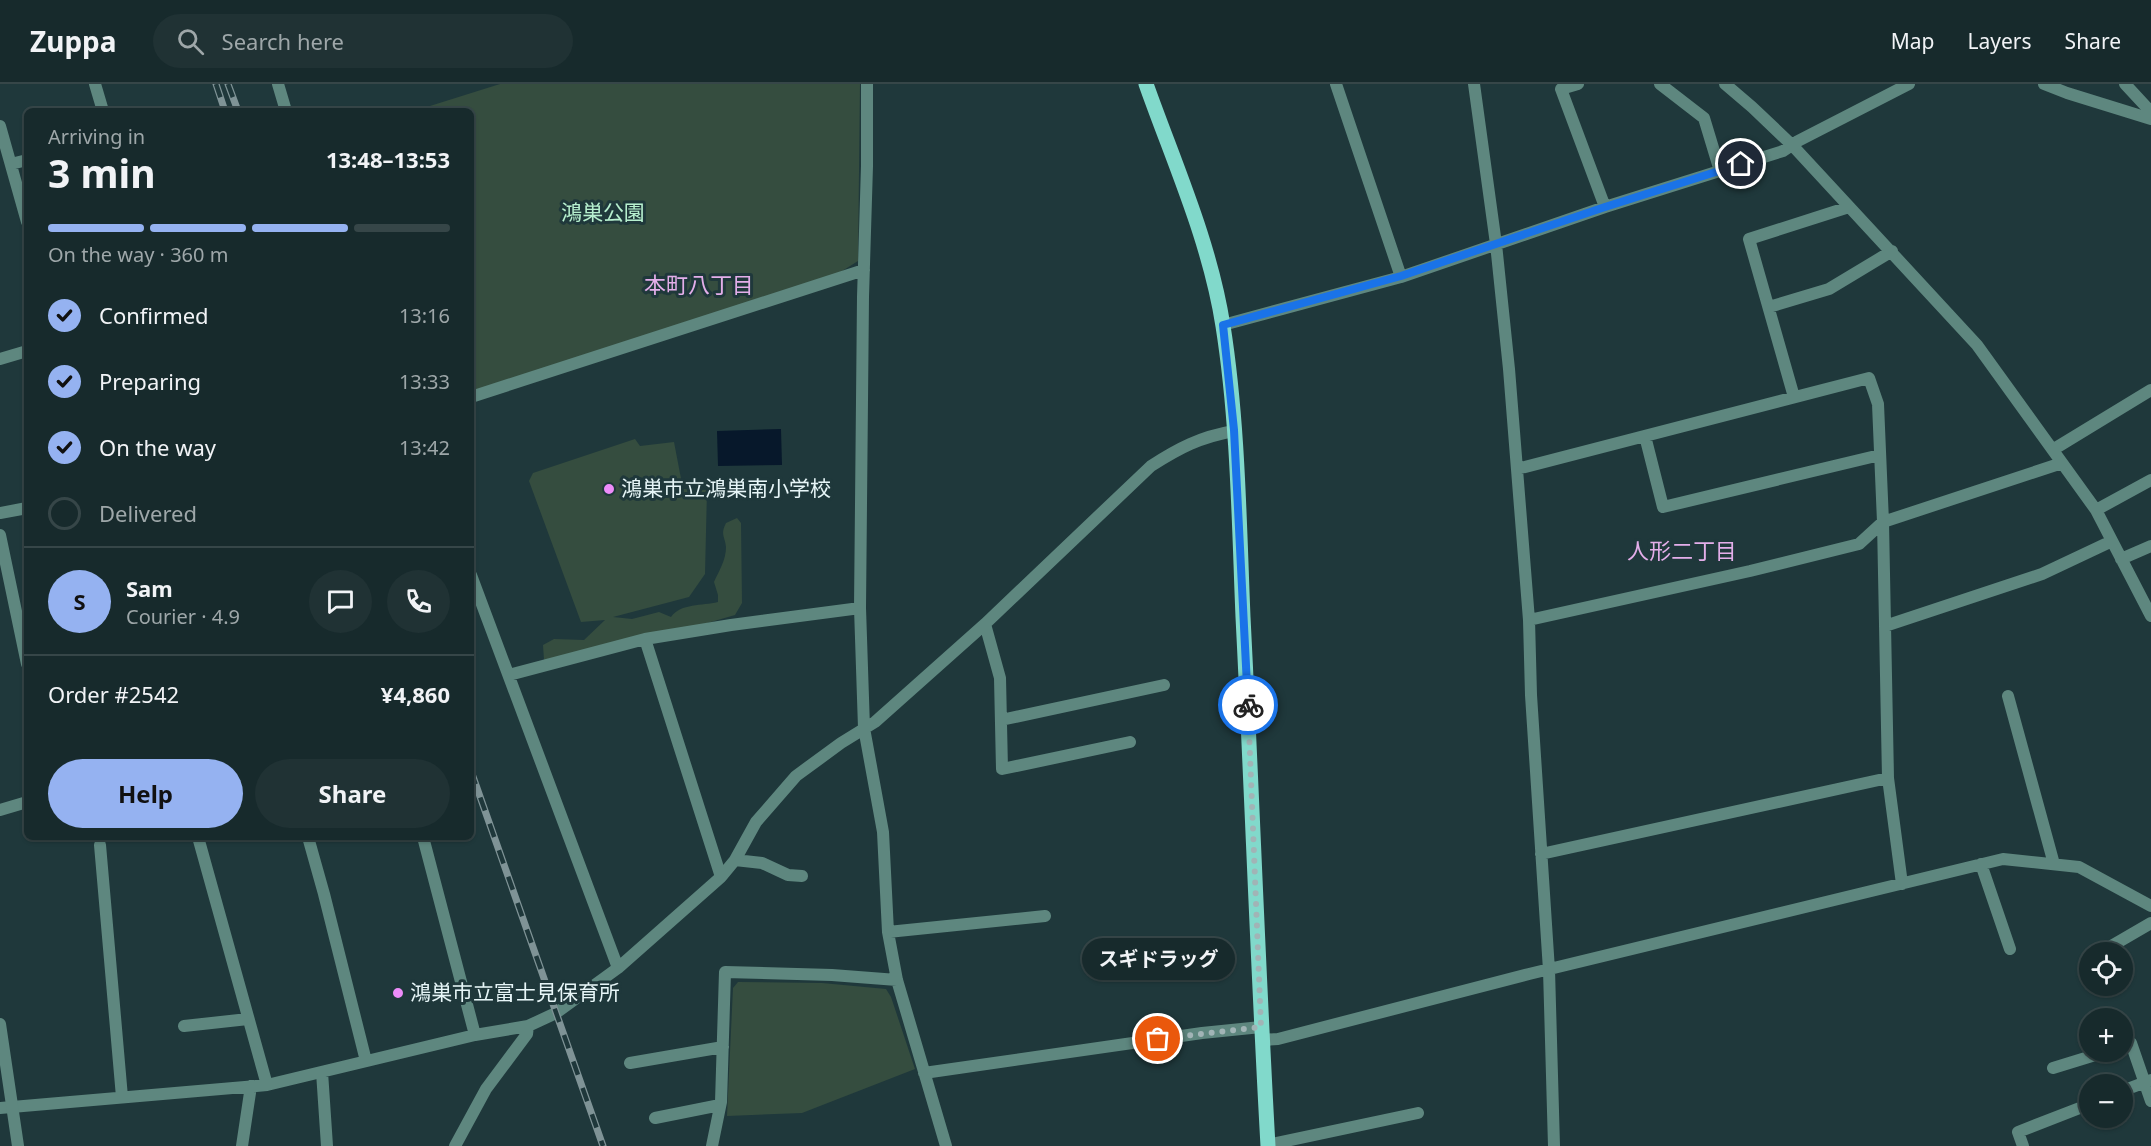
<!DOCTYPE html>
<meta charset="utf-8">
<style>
:root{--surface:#172a2c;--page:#203234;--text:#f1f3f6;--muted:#9ea7a9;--line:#364648;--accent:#95b2f1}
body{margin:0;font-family:"Noto Sans","Noto Sans JP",sans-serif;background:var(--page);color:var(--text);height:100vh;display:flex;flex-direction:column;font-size:22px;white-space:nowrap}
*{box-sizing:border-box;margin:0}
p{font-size:20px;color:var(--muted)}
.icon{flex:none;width:33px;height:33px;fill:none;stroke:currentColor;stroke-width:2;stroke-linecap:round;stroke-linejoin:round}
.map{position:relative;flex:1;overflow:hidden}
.panel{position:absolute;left:24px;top:24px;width:450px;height:732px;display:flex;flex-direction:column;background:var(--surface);border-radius:9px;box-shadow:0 2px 4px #0004,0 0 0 2px var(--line)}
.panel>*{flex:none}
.buttons{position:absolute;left:2079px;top:858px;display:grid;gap:12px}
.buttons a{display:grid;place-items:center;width:54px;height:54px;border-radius:50%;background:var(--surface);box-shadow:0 2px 4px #0004,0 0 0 2px var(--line);font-size:30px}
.pin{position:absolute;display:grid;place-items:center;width:51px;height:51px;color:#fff;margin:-26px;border:3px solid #fff;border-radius:50%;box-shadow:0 2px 6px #0007}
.courier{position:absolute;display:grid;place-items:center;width:60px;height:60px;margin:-30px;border:4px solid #1a73e8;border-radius:50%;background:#fff;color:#222;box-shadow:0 2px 8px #0007}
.bubble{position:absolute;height:42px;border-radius:21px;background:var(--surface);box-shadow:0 2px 4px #0004,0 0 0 2px var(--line);font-size:20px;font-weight:700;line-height:42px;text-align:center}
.head em{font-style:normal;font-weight:700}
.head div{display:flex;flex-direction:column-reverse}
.head{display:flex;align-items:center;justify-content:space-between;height:102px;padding:0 24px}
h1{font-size:39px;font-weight:700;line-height:45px}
.bar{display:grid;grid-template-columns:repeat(4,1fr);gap:9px 6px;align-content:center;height:72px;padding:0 24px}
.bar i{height:8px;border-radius:4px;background:var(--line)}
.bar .on{background:var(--accent)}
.bar p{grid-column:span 4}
.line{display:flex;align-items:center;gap:15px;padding:0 24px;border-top:2px solid var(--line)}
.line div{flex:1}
.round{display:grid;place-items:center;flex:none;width:63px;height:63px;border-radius:32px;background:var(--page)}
ol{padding:0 24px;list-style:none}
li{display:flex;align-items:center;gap:18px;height:66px}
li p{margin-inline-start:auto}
li .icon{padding:6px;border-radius:50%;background:var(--accent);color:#111;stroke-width:4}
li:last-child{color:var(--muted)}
li i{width:33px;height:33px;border:3px solid var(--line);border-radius:50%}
.cta{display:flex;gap:12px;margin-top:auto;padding:12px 24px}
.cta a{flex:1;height:69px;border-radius:36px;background:var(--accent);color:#111;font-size:24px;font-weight:700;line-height:69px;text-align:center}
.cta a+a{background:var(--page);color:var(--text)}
header{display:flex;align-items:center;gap:36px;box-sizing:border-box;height:84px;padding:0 30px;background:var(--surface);border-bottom:2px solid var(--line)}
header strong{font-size:28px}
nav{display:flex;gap:33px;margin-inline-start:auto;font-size:21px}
.search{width:420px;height:54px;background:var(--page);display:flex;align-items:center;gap:15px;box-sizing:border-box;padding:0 21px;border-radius:33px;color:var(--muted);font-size:22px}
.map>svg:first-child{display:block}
.green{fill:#354d3f}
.water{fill:#07182b}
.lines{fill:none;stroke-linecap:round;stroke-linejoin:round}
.minor{stroke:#5e877f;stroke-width:12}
.tertiary{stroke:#5e877f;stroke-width:12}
.primary{stroke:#81d9cb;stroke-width:15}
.rail-casing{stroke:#7f9396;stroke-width:7}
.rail{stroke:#1f383b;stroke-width:4.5;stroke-dasharray:14;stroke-linecap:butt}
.done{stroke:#a1b4b6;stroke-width:6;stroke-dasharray:0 10.8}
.route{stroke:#1a73e8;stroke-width:8}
.poi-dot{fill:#ed8cf9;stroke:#1f383b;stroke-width:2}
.labels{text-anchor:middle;stroke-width:6;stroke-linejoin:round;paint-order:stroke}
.park-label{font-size:21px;fill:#b7f0cf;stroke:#1f383b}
.poi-label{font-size:21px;fill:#e7f6f8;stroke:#1f383b;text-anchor:start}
.neighbourhood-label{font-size:22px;fill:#e3aee9;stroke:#1f383b}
</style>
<header>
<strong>Zuppa</strong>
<div class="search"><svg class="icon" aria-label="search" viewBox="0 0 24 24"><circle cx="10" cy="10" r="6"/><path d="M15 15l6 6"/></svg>Search here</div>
<nav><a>Map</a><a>Layers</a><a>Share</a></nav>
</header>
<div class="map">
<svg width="2151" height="1062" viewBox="0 0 2151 1062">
<rect width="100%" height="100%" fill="#1f383b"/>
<path class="green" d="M500 0H860L858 177 839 189 471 309V27H414Z
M635 355 640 362 674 358 683 405 707 406 705 490 689 513 613 533 632 535 659 528 671 533C681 519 702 522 718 518V511L714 498C719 487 726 476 726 463 725 452 720 451 726 439L737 434 741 439 742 519 735 531 704 540 544 576 543 561 554 555 584 556 605 536 581 538 529 397 533 389Z
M738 898 822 899 886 905 891 913 915 985 802 1029 727 1032 733 904Z"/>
<path class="water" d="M781 345 782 381 718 382 717 347Z"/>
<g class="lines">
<path class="minor" d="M95 0 103 27
M278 0 286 27
M867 0V82L863 213 860 524 864 644 883 748 888 848 897 896 946 1062
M1336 0 1401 193
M1474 0 1496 160 1509 285 1529 536 1531 611 1549 886 1554 1062
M1578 0 1561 5 1605 123
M1660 0 1704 34 1720 87
M1725 0 1752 23 1793 62 1977 261 2096 426 2151 532
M2044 0 2067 9 2151 35
M2125 0 2151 28
M0 42 27 138
M11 80 27 76
M1769 223 1829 205 1892 167
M1223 241 1401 193 1605 123 1783 67 1798 57 1909 0
M0 275 27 267
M471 313 864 186
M1794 313 1749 155 1849 123
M1645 352 1663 423 1880 371
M2054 365 2151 306
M1517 385 1869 294 1878 320 1883 438 1888 694 1902 800
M2096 426 2151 396
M0 429 27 424
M0 451 27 580
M2121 475 2151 462
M471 491 618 884
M1529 536 1750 487 1859 460 1883 438 2062 379
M985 540 1000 594 1002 685 1130 658
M1885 542 2042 490 2112 457
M645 555 721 793
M509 591 645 555 731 541 860 524
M2008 612 2054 780
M1001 636 1164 601
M0 726 27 718
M198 753 267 1001
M308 753 324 810 366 977
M423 753 475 951
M100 761 122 1013
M1541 770 1888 694
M735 776 762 779 788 791 802 792
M1981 780 2010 865
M888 848 1045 832
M2108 864 2151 839
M184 942 248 935
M1262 956 1278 955 1529 890 2003 775 2079 783 2151 822
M2122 962 2131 959 2151 1017
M630 979 723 963
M2053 984 2105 968
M322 988 327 1062
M924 989 1202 949 1261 943
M2122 1007 2151 996
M0 1024 267 1001 475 951 528 942 556 929 618 884 721 793 735 776 756 738 796 692 841 659 875 638 985 540 1151 382C1179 364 1200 353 1234 347
M655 1034 720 1021
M1267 1061 1418 1029
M242 1062 251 1002
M455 1062 486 1005 527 950 528 942
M712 1062 721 1018 725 888 832 891 897 896
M2023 1062 2018 1048 2090 1020"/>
<path class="tertiary" d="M0 940 18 1062"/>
<path class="primary" d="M1146 0C1174 79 1210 158 1223 242 1238 337 1239 436 1243 533 1252 709 1258 886 1268 1062"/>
<defs>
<path id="rail" d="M216 0 225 27
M228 0 238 27
M471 687 603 1062"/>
</defs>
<use href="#rail" class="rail-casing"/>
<use href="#rail" class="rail"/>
</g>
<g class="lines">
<path class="done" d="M1158 955 1261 943 1248 621"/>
<path class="route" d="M1248 621 1234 346 1223 241 1401 192 1605 123 1741 80"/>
</g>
<g class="poi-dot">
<circle cx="609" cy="405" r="6"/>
<circle cx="398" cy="909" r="6"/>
</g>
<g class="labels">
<g class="park-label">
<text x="603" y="136">鴻巣公園</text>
</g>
<g class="poi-label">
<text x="621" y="412">鴻巣市立鴻巣南小学校</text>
<text x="410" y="916">鴻巣市立富士見保育所</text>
</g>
<g class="neighbourhood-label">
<text x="699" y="209">本町八丁目</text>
<text x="1682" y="475">人形二丁目</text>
</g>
</g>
</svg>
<div class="buttons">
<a><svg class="icon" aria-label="locate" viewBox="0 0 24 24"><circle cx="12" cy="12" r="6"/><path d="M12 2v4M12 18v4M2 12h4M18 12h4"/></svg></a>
<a>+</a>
<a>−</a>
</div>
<div class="pin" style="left:1158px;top:955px;background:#ea580c"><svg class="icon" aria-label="bag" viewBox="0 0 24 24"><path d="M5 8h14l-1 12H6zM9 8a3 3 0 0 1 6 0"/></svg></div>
<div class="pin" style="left:1741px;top:80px;background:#1f2937"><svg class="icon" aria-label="home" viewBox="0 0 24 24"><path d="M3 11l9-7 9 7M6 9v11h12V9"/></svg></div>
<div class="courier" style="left:1248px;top:621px"><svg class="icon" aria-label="bike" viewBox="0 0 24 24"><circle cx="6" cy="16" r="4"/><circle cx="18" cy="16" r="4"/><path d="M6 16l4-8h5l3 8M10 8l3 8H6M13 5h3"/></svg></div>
<div class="bubble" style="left:1082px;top:854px;width:153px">スギドラッグ</div>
<section class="panel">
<div class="head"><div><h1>3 min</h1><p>Arriving in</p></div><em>13:48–13:53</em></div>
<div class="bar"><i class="on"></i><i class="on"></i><i class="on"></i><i></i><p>On the way · 360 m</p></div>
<ol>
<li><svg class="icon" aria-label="check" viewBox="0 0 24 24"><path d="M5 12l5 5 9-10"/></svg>Confirmed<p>13:16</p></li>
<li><svg class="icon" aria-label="check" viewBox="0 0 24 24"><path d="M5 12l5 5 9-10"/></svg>Preparing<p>13:33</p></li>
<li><svg class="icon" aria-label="check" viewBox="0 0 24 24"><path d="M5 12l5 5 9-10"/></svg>On the way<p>13:42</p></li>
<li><i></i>Delivered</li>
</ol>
<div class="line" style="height:108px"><b class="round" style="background:var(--accent);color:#111">S</b><div><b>Sam</b><p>Courier · 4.9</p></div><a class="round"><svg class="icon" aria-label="chat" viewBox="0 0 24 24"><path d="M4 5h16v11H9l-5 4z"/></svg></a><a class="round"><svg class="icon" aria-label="phone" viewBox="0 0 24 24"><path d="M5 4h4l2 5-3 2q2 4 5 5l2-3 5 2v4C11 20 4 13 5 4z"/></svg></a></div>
<div class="line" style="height:78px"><div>Order #2542</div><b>¥4,860</b></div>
<div class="cta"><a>Help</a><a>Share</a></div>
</section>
</div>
